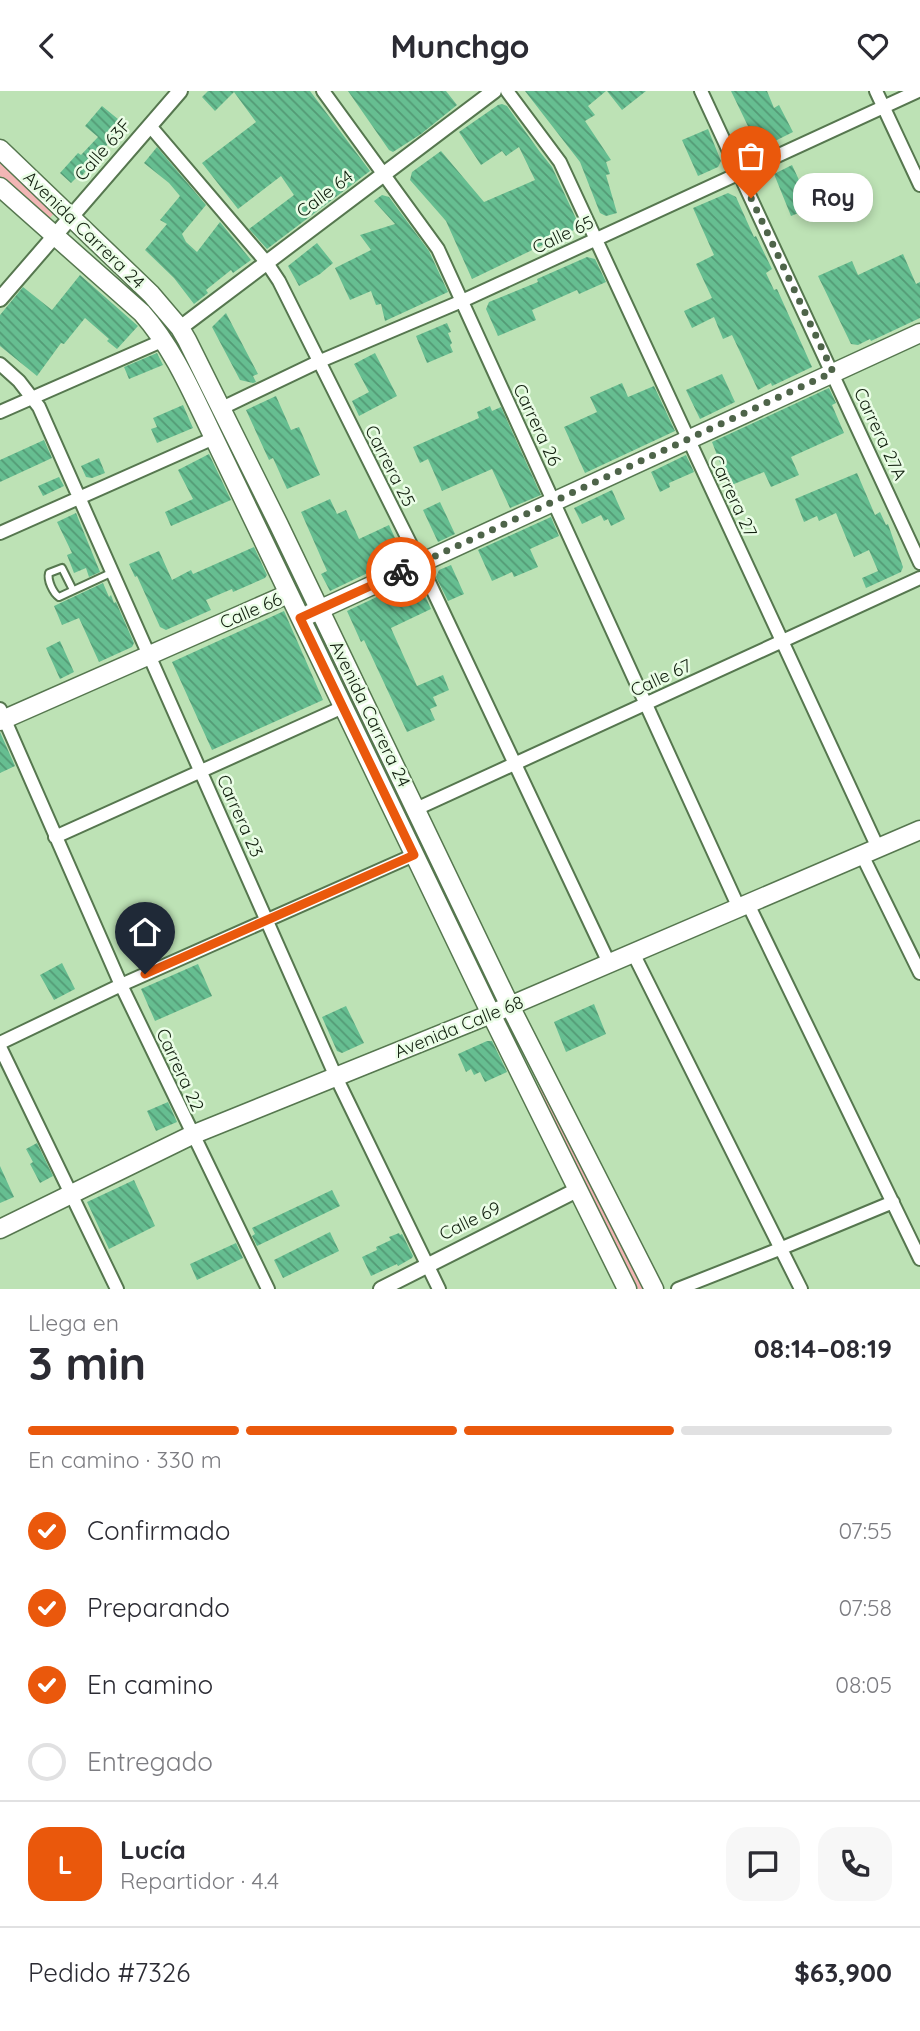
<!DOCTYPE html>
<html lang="es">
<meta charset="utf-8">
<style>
:root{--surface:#fff;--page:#f7f7f7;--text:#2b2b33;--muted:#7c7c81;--line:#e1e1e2;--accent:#ea580c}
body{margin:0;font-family:Quicksand,sans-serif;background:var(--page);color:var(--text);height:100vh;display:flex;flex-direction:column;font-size:26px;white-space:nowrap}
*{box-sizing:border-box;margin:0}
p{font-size:23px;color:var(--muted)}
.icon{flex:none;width:38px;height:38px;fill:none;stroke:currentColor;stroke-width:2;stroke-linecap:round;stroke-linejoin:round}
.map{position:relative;height:1198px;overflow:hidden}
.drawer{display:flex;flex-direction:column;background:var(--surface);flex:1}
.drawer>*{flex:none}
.pin{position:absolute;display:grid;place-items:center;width:60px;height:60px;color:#fff;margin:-72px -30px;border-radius:50% 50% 50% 0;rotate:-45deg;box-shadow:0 0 7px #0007}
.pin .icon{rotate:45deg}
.courier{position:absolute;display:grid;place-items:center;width:70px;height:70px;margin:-35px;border:5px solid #ea580c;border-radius:50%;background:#fff;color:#222;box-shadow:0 2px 9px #0007}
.bubble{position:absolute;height:49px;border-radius:21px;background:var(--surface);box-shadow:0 4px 10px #0003;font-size:23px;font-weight:700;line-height:49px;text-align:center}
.head em{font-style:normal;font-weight:700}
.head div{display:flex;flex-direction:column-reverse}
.head{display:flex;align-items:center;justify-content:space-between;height:119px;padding:0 28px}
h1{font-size:46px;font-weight:700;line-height:52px}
.bar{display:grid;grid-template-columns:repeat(4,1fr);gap:10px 7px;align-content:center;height:84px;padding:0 28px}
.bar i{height:9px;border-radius:5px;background:var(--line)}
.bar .selected{background:var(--accent)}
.bar p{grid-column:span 4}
.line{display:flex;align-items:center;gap:18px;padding:0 28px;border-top:2px solid var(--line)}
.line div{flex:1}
.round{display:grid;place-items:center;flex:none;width:74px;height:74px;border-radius:21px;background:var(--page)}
ol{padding:0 28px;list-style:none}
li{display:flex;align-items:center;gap:21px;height:77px}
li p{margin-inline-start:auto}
li .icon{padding:7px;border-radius:50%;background:var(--accent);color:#fff;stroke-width:4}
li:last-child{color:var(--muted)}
li i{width:38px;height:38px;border:4px solid var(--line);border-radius:50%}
header{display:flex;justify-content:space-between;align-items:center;height:91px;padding:0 28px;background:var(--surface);font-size:32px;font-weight:700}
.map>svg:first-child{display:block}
.green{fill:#f2b6b5}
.building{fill:url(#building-back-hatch)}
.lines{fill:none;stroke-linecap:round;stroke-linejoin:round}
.service-casing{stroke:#56774f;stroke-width:10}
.minor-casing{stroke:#56774f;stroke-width:16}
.tertiary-casing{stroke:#56774f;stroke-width:18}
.secondary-casing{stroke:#56774f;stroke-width:21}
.service{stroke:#fff;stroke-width:6}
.minor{stroke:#fff;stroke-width:12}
.tertiary{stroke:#fff;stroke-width:14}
.secondary{stroke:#fff;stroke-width:18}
.done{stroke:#4e6449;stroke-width:7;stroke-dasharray:0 12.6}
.route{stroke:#ea580c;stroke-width:9}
.labels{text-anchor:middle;stroke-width:5;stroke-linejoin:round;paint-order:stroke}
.street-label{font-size:18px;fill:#12200f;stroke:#eafde6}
</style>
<header><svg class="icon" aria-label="back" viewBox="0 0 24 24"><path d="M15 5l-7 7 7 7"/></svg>Munchgo<svg class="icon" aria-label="heart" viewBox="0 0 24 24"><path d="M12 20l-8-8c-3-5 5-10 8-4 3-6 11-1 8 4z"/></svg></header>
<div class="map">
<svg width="920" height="1198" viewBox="0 0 920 1198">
<defs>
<pattern id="building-back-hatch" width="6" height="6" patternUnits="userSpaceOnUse" patternTransform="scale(1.75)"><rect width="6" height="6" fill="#66be91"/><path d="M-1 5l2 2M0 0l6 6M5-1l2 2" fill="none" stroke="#539a75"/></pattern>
</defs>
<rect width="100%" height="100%" fill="#bde2b5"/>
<path class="green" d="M0 68 56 120 48 129 0 85Z
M544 995 647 1198H638L536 998Z"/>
<path class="building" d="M208 0H310L370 80 267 158 249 138 294 104 281 85 238 118 202 72 256 31 234 1 215 20 202 6Z
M348 0H446L457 14 421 43 393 61 389 59Z
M525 0H606L588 15 595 24 585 30 611 69 606 71 610 83 606 84 617 122 606 125 600 122 580 71Z
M607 0H646L622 19Z
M731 0H767L774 17 779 14 793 41 759 58Z
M502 13 507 15 540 61 552 76 580 136 472 188 446 130 410 89 412 81 441 60 484 111 535 89 519 56 506 65 502 60 481 74 459 41 498 14Z
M102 15 124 33 80 87 78 85 71 92 60 82 78 62 81 64 98 46 85 35Z
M708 38 721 70 718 76 698 85 682 49Z
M157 56 206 114 182 143 186 151 197 161 220 131 251 169 233 182 231 179 206 199 208 202 194 213 174 187 145 159 167 133 160 129 180 105 169 92 144 72Z
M792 74 799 89 806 87 816 115 791 125 774 83Z
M728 102 736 106 754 146 756 145 772 178 766 182 774 199 777 198 812 276 772 295 771 292 758 299 732 244 723 248 714 226 692 237 684 220 712 207 696 173 714 164 693 117Z
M382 104 389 106 429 160 448 201 385 230 381 213 376 214 371 200 350 209 335 177 371 159 360 144 395 133 374 110Z
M317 152 333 172 320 183 299 195 288 175Z
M903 163 916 193 920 191V227L871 250 870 248 858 254 851 253 818 185 852 170 858 184Z
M587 166 595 168 606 191 579 203 577 199 532 219 536 229 498 245 486 218 489 211 538 191 537 188Z
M80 184 138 235 117 258 107 250 109 248 85 227 64 253 61 252 37 285 0 255V224L23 196 52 219Z
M226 222 258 283 253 285 256 291 253 292 240 289 212 236Z
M447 232 451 241 448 242 452 252 450 254 453 261 427 272 416 245Z
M157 262 163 274 129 288 124 276Z
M375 262 397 305 359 325 352 310 369 301 354 273Z
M722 283 735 311 700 328 686 299Z
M622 292 628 306 654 295 675 340 585 382 564 336 597 321 590 306Z
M829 297 836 312 832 314 844 342 791 366 799 384 771 396 764 381 729 395 712 351Z
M276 305 291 339 299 336 320 384 287 398 273 367 269 369 246 319Z
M183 314 193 337 157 352 151 338 157 336 153 327Z
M490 315 492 320 501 316 541 404 510 417 492 378 442 400 428 368 420 372 413 356 479 327 477 321Z
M44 349 52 367 0 391V369Z
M209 363 231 409 171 435 165 421 193 408 178 379Z
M686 364 694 381 669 392 670 396 660 401 651 381Z
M99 367 105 382 92 387 86 386 81 375Z
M857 382 875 424 880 421 886 434 888 433 903 476 901 481 866 497 862 487 878 480 869 459 854 466 836 422 819 430 817 425 804 431 795 408Z
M59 386 64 395 43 405 38 395Z
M612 399 625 428 611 435 608 428 604 430 601 424 582 433 574 417Z
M330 408 337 423 346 419 359 448 389 434 402 462 399 467 330 500 321 483 327 480 301 421Z
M440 411 455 443 438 451 423 419Z
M76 422 100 481 89 486 86 477 74 482 67 464 72 462 57 431Z
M551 426 559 445 530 458 538 476 514 486 512 481 492 490 478 459Z
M254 456 267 484 265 487 233 501 232 498 206 509 211 519 166 539 160 536 137 485 135 486 129 473 159 460 172 489 191 479 193 483Z
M451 474 464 503 448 510 436 486 439 479Z
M417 487 431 518 391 537 417 595 443 584 449 599 433 606 437 615 430 618 435 629 407 641 364 549 361 551 347 520Z
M103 492 109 506 111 504 114 512 116 511 134 552 132 556 99 571 79 527 62 534 54 515Z
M284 520 323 609 212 659 172 571Z
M60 550 74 581 60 588 46 557Z
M0 641 15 675 0 682Z
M62 872 75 898 54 909 40 884Z
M198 873 212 905 155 930 141 898Z
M594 913 606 943 566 961 554 931Z
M346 915 364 952 342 962 337 960 322 926Z
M487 950H492L507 981 485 991 480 981 474 984 471 978 466 981 458 963Z
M168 1011 177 1031 156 1040 147 1020Z
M37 1052 53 1085 40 1092 30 1073 33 1071 26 1058Z
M0 1075 14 1106 0 1112Z
M134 1089 155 1135 109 1158 87 1111Z
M332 1099 340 1115 257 1155 252 1145 255 1143 252 1137Z
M330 1141 339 1160 283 1187 274 1169Z
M399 1142 400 1144 402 1143 413 1165 412 1167 398 1175 397 1173 371 1185 362 1166 377 1159 376 1156 391 1149 389 1146Z
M236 1152 243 1167 197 1189 190 1173Z"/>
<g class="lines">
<defs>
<path id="service" d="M73 499 62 477 49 482C47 489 53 502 59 506L113 481"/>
<path id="minor" d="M323 0 438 158 739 817
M507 0 560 71 878 757
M701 0 920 472
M876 0 920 94
M150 35 267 172 279 190 420 472 609 872
M0 273 19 290 39 316 336 986 439 1198
M222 317 318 271 462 210 918 0
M0 321 164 249
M0 442 214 347
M0 618 121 894 268 1198
M416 718 920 487
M55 746 343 616
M862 764 920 882
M748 813 920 1168
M633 862 801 1198
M0 952 121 894 414 764
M0 956 117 1198
M678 1198 782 1157 893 1111"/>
<path id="tertiary" d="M0 208 180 0
M180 237 494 0
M381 1198 577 1099"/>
<path id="secondary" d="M0 58 151 203 180 237 187 249 278 432 510 915 654 1198
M0 96 142 222C174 258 193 304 214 347L491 923 627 1198
M310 523 920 242
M0 630 288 503
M0 1138 192 1044 491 923 920 739"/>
</defs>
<use href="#service" class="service-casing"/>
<use href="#minor" class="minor-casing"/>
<use href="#tertiary" class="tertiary-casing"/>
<use href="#secondary" class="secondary-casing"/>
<use href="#service" class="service"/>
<use href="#minor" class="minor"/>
<use href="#tertiary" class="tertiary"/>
<use href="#secondary" class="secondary"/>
</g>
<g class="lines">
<path class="done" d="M401 481 833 281 751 107"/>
<path class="route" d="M145 883 414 764 300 527 401 481"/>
</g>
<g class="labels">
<g class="street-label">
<text transform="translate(103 59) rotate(-49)" y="6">Calle 63F</text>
<text transform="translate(325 103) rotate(-37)" y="6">Calle 64</text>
<text transform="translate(84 139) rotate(44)" y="6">Avenida Carrera 24</text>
<text transform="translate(563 144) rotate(-25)" y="6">Calle 65</text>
<text transform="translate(537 334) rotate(65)" y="6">Carrera 26</text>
<text transform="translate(880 343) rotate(65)" y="6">Carrera 27A</text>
<text transform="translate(390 375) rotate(63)" y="6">Carrera 25</text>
<text transform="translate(733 405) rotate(65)" y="6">Carrera 27</text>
<text transform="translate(251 520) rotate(-23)" y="6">Calle 66</text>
<text transform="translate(661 587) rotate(-25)" y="6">Calle 67</text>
<text transform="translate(370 623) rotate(64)" y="6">Avenida Carrera 24</text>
<text transform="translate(240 725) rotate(66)" y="6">Carrera 23</text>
<text transform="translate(459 936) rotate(-22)" y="6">Avenida Calle 68</text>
<text transform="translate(180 979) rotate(65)" y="6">Carrera 22</text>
<text transform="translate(470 1130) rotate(-26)" y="6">Calle 69</text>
</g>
</g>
</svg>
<div class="pin" style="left:751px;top:107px;background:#ea580c"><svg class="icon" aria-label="bag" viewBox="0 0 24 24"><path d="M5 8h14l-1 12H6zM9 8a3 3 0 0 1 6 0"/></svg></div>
<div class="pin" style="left:145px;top:883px;background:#1f2937"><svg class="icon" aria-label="home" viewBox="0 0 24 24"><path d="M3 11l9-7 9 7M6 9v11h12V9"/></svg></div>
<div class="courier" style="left:401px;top:481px"><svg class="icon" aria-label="bike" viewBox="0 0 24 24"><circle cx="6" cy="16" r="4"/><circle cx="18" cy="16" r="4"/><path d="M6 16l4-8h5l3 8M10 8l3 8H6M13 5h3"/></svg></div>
<div class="bubble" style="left:793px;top:82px;width:80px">Roy</div>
</div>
<section class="drawer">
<div class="head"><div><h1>3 min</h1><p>Llega en</p></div><em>08:14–08:19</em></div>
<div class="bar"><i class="selected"></i><i class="selected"></i><i class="selected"></i><i></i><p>En camino · 330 m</p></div>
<ol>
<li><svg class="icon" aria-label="check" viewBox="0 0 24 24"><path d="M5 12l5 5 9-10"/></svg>Confirmado<p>07:55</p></li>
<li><svg class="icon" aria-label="check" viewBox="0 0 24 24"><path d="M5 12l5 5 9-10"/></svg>Preparando<p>07:58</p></li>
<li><svg class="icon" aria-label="check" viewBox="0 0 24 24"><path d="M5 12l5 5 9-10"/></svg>En camino<p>08:05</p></li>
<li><i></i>Entregado</li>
</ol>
<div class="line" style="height:126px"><b class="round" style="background:var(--accent);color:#fff">L</b><div><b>Lucía</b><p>Repartidor · 4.4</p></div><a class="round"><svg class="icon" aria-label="chat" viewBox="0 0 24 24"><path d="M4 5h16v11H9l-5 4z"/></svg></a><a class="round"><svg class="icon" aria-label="phone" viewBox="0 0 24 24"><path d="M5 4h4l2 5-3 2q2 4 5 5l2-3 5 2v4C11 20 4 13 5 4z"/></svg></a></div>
<div class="line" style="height:91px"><div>Pedido #7326</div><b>$63,900</b></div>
</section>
